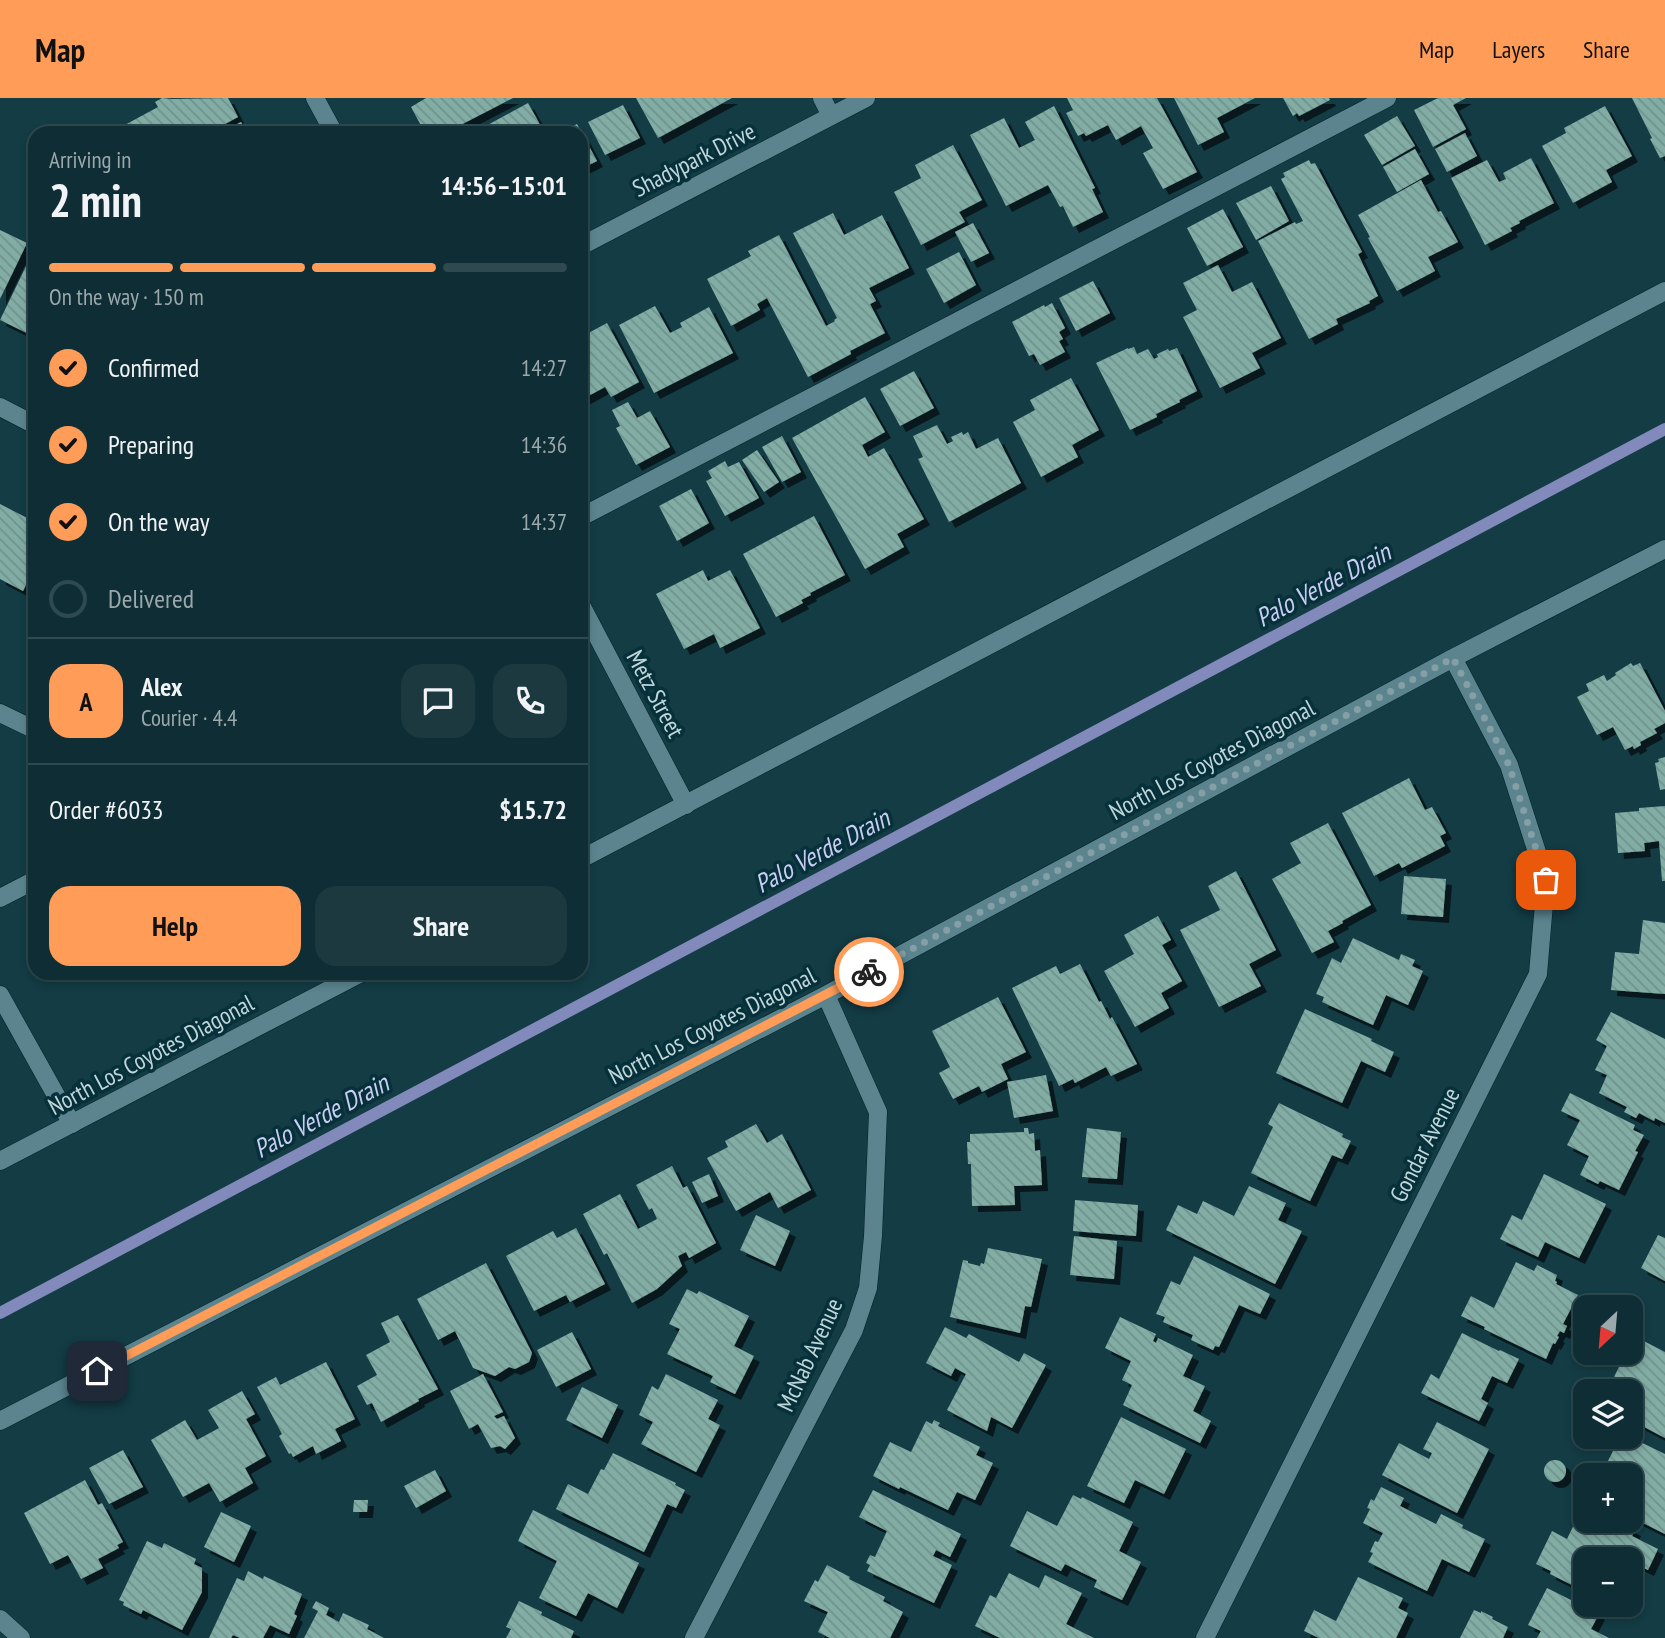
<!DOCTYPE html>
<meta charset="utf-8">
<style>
:root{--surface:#0e2d34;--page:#1c3940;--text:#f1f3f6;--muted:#9ba8ac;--line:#2e494f;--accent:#fe9c58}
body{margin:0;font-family:"PT Sans Narrow",sans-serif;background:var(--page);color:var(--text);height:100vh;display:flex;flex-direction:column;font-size:26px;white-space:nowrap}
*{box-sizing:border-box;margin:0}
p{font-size:23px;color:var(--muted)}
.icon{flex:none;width:38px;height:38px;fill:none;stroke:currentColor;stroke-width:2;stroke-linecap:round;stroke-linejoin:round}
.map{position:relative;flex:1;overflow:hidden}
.panel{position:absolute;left:28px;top:28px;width:560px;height:854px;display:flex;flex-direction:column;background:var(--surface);border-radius:21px;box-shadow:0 4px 10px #0003,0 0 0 2px var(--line)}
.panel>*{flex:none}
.needle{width:46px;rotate:206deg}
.tools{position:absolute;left:1573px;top:1197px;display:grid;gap:14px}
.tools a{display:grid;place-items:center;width:70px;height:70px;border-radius:14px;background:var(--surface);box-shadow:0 4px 10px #0003,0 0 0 2px var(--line);font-size:35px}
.pin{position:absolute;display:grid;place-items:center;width:60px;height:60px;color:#fff;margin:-30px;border-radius:14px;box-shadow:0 4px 10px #0006}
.courier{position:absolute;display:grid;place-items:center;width:70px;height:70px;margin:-35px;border:5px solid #fe9c58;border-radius:50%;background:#fff;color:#222;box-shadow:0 2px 9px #0007}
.headline em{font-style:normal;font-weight:700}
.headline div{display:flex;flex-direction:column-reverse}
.headline{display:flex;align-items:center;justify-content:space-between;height:119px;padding:0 21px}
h1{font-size:46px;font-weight:700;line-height:52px}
.bar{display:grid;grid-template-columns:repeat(4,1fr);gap:10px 7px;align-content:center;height:84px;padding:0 21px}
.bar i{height:9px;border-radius:5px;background:var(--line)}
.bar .active{background:var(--accent)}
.bar p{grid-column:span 4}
.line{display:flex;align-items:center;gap:18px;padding:0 21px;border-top:2px solid var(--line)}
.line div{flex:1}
.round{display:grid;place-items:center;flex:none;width:74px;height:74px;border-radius:21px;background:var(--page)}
ol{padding:0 21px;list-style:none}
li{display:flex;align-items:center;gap:21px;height:77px}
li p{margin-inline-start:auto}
li .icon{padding:7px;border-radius:50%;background:var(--accent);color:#111;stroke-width:4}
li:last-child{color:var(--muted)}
li i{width:38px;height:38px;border:4px solid var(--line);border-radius:50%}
.cta{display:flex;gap:14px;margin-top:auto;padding:14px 21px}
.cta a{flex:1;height:80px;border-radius:21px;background:var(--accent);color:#111;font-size:28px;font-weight:700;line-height:80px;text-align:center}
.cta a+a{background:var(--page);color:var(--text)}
header{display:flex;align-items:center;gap:42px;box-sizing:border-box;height:98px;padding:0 35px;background:var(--accent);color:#111}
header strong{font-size:33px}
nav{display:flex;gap:38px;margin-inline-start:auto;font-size:24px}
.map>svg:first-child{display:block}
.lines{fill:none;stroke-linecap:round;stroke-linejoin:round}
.stream{stroke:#818aba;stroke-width:12}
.building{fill:url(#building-back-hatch);filter:url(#shadow)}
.lane-casing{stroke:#032228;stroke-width:19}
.street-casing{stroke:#032228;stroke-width:19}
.secondary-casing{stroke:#032228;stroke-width:19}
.lane{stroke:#5b848f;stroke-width:18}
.street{stroke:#5b848f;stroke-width:18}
.secondary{stroke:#5b848f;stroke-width:18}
.done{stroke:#84a0a6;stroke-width:7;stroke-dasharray:0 12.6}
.route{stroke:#fe9c58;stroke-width:9}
.labels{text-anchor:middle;stroke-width:7;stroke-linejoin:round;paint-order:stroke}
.street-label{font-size:24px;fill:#c1d6db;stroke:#06313b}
.water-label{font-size:26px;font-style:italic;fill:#c9cdf4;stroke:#06313b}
</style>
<header>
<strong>Map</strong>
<nav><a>Map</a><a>Layers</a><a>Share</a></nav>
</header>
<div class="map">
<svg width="1665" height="1540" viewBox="0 0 1665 1540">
<defs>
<pattern id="building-back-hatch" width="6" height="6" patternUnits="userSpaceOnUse" patternTransform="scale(1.75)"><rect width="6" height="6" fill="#82ada5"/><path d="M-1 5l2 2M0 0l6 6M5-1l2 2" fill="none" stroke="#70928c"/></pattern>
<filter id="shadow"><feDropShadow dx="6" dy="6" stdDeviation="0" flood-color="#0009"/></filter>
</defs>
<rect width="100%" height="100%" fill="#133c45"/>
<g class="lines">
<path class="stream" d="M0 1215 1665 331"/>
</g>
<path class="building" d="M162 0 172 1 228 0 238 19 214 32 216 35H110L158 9 155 4Z
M426 0H513L445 35H425L411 9Z
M636 0H732L658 40Z
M1067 0H1157L1197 74 1163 91 1143 55 1153 50 1141 28 1116 42 1108 27 1086 38 1084 35 1078 38 1066 15 1073 12Z
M1174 0H1255L1217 20 1224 34 1198 47Z
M1283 0H1329L1330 2 1299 18 1297 15 1293 18Z
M1438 0H1466L1453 7 1466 31 1433 49 1414 12Z
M1632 0H1665V58L1660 60 1650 41 1652 40Z
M528 5 543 32 538 35H473Z
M623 7 640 40 605 57 588 24Z
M1054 8 1095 90 1092 91 1103 114 1073 129 1063 108 1060 109 1048 87 1006 108 970 37 1004 20 1019 50 1035 42 1025 24Z
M1605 8 1632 58 1606 72 1612 84 1573 105 1542 48 1566 35 1564 30Z
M1397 18 1415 48 1382 67 1364 37Z
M241 24 247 35H220Z
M577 26 597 63 581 71V35H560Z
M1465 35 1477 58 1447 74 1435 51Z
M953 47 982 102 959 114 965 124 921 147 894 94 921 80 915 67Z
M1415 51 1429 76 1397 94 1383 69Z
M1531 60 1554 105 1519 123 1520 125 1510 130 1512 133 1485 147 1451 80 1487 62 1499 84 1506 81 1503 75Z
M1309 62 1311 66 1315 65 1362 154 1358 156 1378 198 1369 203 1370 205 1336 221 1338 226 1309 241 1258 143 1295 124 1296 126 1303 123 1281 81 1285 79 1283 75Z
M1421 82 1438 114 1441 113 1458 144 1428 159 1435 173 1397 193 1368 140 1370 139 1358 117Z
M1271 88 1289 123 1256 142 1236 105Z
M1223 111 1243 149 1207 168 1187 130Z
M833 115 844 137 882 117 909 170 869 190 876 203 870 206 885 235 850 253 851 256 808 279 767 200 757 206 760 212 731 228 707 181 751 158 748 153 779 137 826 228 835 223 834 222 837 220 793 135Z
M973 125 989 155 971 164 955 134Z
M0 132 27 145 0 201Z
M959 154 976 187 944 205 926 171Z
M29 162 35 165V239L0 222Z
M1218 167 1232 194 1252 184 1281 240 1252 255 1260 270 1220 290 1183 219 1197 212 1183 185Z
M1093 183 1110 215 1076 233 1059 200Z
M1052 205 1065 230 1059 234 1063 241 1059 243 1065 254 1040 267 1034 256 1029 258 1012 224 1044 207 1045 209Z
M655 208 670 235 682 229 680 225 709 209 733 255 654 295 619 227Z
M607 225 639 284 611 299 605 289 581 302V239Z
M1134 249 1137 256 1148 251 1154 261 1158 259 1157 256 1168 251 1169 253 1177 250 1197 293 1179 302 1180 304 1156 316 1157 319 1130 332 1096 265 1128 250V251Z
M914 273 934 310 900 328 880 291Z
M1071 280 1099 332 1072 347 1078 359 1041 379 1013 324 1035 312 1030 302Z
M865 299 885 334 862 347 868 359 884 350 924 421 897 436 904 449 865 471 792 340Z
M628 304 637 320 650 313 670 349 636 367 616 330 620 328 612 312Z
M937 327 947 346 953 343 951 339 962 334 963 337 968 334 976 351 998 340 1021 385 949 424 918 361 923 359 913 338Z
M782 338 801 374 782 384 762 349Z
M757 352 779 384 764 394 742 362Z
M725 363 728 369 739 364 759 400 725 418 706 383 712 380 708 373Z
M691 391 709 425 677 443 659 408Z
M0 406 35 424V469L23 493 0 481Z
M814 418 845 477 810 495 811 497 801 502 803 505 776 519 743 456Z
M703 472 708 483 730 472 760 530 720 550 714 536 684 551 656 496Z
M1631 565 1633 568 1640 565 1665 613V625L1654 631 1657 635 1640 644 1641 647 1634 651 1633 648 1625 652 1613 629 1597 637 1577 599 1589 593 1586 586 1604 577 1607 583 1616 577 1615 575Z
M1665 659V691L1660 692 1655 665 1659 664 1658 661Z
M1409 680 1425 712 1432 709 1446 735 1440 738 1445 748 1402 770 1399 765 1374 778 1342 715Z
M1665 708V783H1662L1659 743 1644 745 1645 753 1618 755 1615 715 1639 713V710Z
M1328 725 1371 807 1342 823 1343 825 1328 833 1334 844 1312 855 1272 781 1301 765 1290 745Z
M1236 773 1276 852 1249 866 1261 888 1219 909 1180 832 1220 812 1208 788Z
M1404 778 1446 781 1443 819 1401 816Z
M1158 818 1171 842 1162 847 1182 883 1161 895 1169 910 1135 929 1104 873 1134 856 1124 837Z
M1643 822 1665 825V896L1611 892 1615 854 1639 856Z
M1353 840 1399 862 1401 856 1415 862 1412 868 1423 873 1408 907 1386 897 1373 927 1322 904 1324 899 1316 896 1332 860 1341 865Z
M1080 866 1099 904 1101 903 1110 921 1112 919 1137 966 1111 978 1106 969 1075 985 1073 981 1059 988 1012 890 1056 868 1060 876Z
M998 899 1026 954 1001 966 1008 981 982 994 979 988 953 1001 939 975 950 969 932 933Z
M1305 911 1372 941 1371 943 1394 954 1385 974 1361 963 1342 1005 1276 975Z
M1611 914 1665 941V1025L1655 1020 1654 1023 1639 1015 1636 1020 1624 1014 1627 1009 1599 995 1607 977 1595 972 1607 948 1596 942Z
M1046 977 1053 1013 1014 1020 1007 984Z
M1570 995 1635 1027 1633 1032 1644 1037 1635 1053 1638 1054 1619 1092 1600 1083 1598 1086 1580 1077 1589 1058 1567 1047 1580 1022 1561 1013Z
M1279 1005 1343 1036 1342 1039 1351 1043 1342 1061 1332 1057 1310 1103 1251 1075 1273 1029 1268 1026Z
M756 1026 767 1045 782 1036 811 1092 778 1110 770 1094 736 1113 707 1060 728 1049 725 1043Z
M1024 1030H1028L1029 1036 1034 1035 1035 1053 1040 1052 1042 1087 1014 1088 1015 1107 972 1108 971 1066H968L967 1044H970V1036L1024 1034Z
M1087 1030 1121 1034 1117 1081 1082 1079Z
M672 1068 683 1090 687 1088 716 1145 689 1160 686 1154 678 1158 682 1168 657 1191 632 1205 607 1155 604 1157 583 1116 620 1096 638 1131 657 1121 652 1110 649 1112 636 1087Z
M709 1076 718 1098 702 1105 692 1084Z
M1544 1076 1606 1106 1579 1160 1545 1144 1538 1159 1500 1141 1512 1117 1522 1122Z
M1249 1088 1286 1105 1278 1122 1302 1133 1275 1186 1166 1132 1178 1107 1197 1116 1203 1103 1234 1118Z
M1075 1102 1138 1107 1136 1138 1073 1133Z
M756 1117 790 1133 775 1168 740 1152Z
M576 1130 605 1186 570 1204 566 1197 534 1213 506 1158 553 1133 557 1140Z
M1658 1137 1665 1140V1183L1641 1170Z
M1074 1138 1117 1143 1114 1181 1070 1177Z
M988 1150 1042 1161 1031 1209 1025 1208 1020 1235 950 1219 963 1162 968 1163V1165L980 1168 981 1165 984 1166Z
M1194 1158 1270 1196 1260 1216 1239 1207 1219 1249 1215 1248 1213 1252 1191 1242 1193 1237 1163 1224 1165 1219 1156 1216 1171 1183 1180 1187Z
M1516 1164 1534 1173 1537 1167 1557 1177 1555 1183 1557 1184 1556 1186 1578 1197 1563 1226 1567 1228 1564 1235 1560 1233 1557 1238 1559 1239 1555 1246 1553 1245 1546 1261 1484 1231 1485 1229 1461 1218 1471 1198 1494 1210Z
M486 1165 532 1255 529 1264 515 1271 509 1269 495 1278 473 1270 455 1233 438 1242 417 1201Z
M687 1191 697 1196 699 1193 749 1218 734 1248 754 1258 735 1296 710 1284 713 1278 667 1256 680 1231 669 1226Z
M398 1217 438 1291 418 1301 419 1303 381 1324 372 1305 367 1307 357 1288 377 1277 366 1257 390 1244 381 1225Z
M1120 1219 1156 1236 1153 1243 1156 1245 1158 1240 1193 1257 1183 1278 1205 1288 1193 1313 1211 1323 1200 1345 1123 1307 1132 1287 1122 1282 1131 1263 1105 1250Z
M945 1229 966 1240 969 1236 1019 1264 1024 1255 1046 1267 1012 1330 991 1319 987 1333 947 1312 966 1276 955 1270 951 1278 926 1265Z
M572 1234 591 1271 556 1289 537 1252Z
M1462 1235 1499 1253 1500 1252 1519 1261 1507 1285 1492 1278 1481 1301 1488 1305 1479 1323 1421 1295 1431 1276 1439 1281Z
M1634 1238 1665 1254V1340L1631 1322V1310L1633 1307 1631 1306V1293H1607L1626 1255H1631V1244Z
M326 1264 355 1321 335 1331 341 1343 316 1356 313 1348 293 1359 291 1355 289 1356 279 1338 282 1336 257 1289 276 1279 280 1287Z
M483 1276 503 1314 494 1318 497 1321 504 1318 515 1340 505 1351 500 1348 491 1350 478 1326 469 1331 450 1293Z
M666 1276 718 1302 708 1321 720 1327 696 1374 641 1346 653 1324 639 1317 652 1288 658 1292Z
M582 1289 618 1307 602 1340 566 1322Z
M242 1293 255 1316 246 1321 266 1358 245 1370 253 1385 220 1404 209 1385 183 1399 151 1342 185 1322 197 1342 219 1330 208 1312Z
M1121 1319 1186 1351 1164 1396 1135 1382 1124 1405 1087 1388Z
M934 1322 940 1325 938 1328 980 1349 976 1357 993 1365 975 1402 957 1394 948 1412 900 1389 899 1391 873 1378 890 1344 911 1354 926 1323 932 1326Z
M1437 1324 1489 1351 1457 1415 1382 1377 1399 1345 1429 1361 1432 1355 1423 1351Z
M1620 1339H1630L1665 1356V1436L1631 1419V1377H1601Z
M123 1352 143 1389 109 1406 89 1370Z
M613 1355 676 1385 675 1387 685 1392 676 1410 667 1406 644 1454 556 1411 568 1386 588 1396 601 1371 604 1372Z
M1544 1373a11 11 0 1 1 22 0a11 11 0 1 1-22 0Z
M435 1372 446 1393 416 1410 404 1388Z
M85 1382 98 1407 102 1405 123 1444 117 1447 119 1450 98 1461 103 1470 81 1481 68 1457 50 1466 24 1415Z
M1381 1389 1404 1400 1400 1408 1436 1426 1441 1416 1463 1427 1462 1430 1485 1441 1469 1474 1442 1461 1427 1493 1368 1464 1373 1455 1370 1454 1375 1443 1378 1444 1383 1435 1363 1425 1370 1411 1367 1410 1371 1401 1374 1403Z
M873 1392 961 1436 950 1459 936 1452 933 1458 952 1467 934 1505 867 1473 870 1467 866 1465 870 1457 875 1459 887 1433 859 1419Z
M1073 1397 1081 1401 1082 1399 1133 1424 1119 1453 1141 1464 1122 1502 1094 1489 1097 1482 1065 1466 1061 1473 1010 1448 1027 1413 1057 1428Z
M354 1402H368L367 1414H353Z
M533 1412 639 1465 617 1510 588 1495 576 1518 539 1500 557 1463 518 1443Z
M1581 1412 1586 1415V1423H1602L1622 1433 1625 1427 1635 1432 1632 1438 1658 1451 1648 1472 1631 1464V1461H1586V1494L1550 1476 1551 1473 1536 1466 1552 1433 1567 1441Z
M221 1414 251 1428 234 1464 204 1449Z
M147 1443 162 1450 164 1445 196 1461 194 1466 202 1470V1494L182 1532 143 1512 141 1516 123 1507 124 1504 119 1502Z
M827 1467 850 1479 849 1481 885 1499 883 1503 903 1514 890 1540H830L818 1534 828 1514 804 1503 815 1482 818 1484Z
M248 1473 263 1481 264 1478 302 1496 294 1516 297 1518 289 1536 270 1527 263 1540H240L233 1537 231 1540H209L237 1480 244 1483Z
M1009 1475 1039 1490 1045 1477 1082 1495 1066 1526 1094 1540H1000L975 1528 990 1497 996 1500Z
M1358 1479 1403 1500 1398 1510 1408 1515 1396 1540H1319L1304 1533 1314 1512 1336 1523Z
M1547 1490 1599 1516 1591 1531 1609 1540H1537L1541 1533 1528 1527Z
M316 1503 329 1510 326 1517 339 1524 343 1515 369 1527 367 1531 384 1540H304L318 1513 312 1510Z
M519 1503 542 1514 541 1517 574 1533 571 1540H506L511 1531 506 1529Z
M1474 1512 1481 1515V1513L1493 1519 1492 1521 1508 1529 1503 1540H1460Z"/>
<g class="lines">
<defs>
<path id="lane" d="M581 419 1387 0
M0 615 35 632
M0 800 35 782
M0 897 72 1026"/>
<path id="street" d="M315 0 334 35
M822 0 831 18
M581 148 866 0
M0 309 35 327
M581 507 686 707
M0 1323 826 897 1453 560 1665 451
M0 1521 21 1540
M694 1540 854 1232 868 1190 873 1138 878 1014 826 897
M1205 1540 1538 876 1546 782 1509 667 1453 560"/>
<path id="secondary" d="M581 761 1665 193
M0 1063 361 875"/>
</defs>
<use href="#lane" class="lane-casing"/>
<use href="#street" class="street-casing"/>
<use href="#secondary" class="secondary-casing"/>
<use href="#lane" class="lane"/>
<use href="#street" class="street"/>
<use href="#secondary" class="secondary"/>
</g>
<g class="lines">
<path class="done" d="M869 874 1453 560 1509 667 1546 782"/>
<path class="route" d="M97 1273 869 874"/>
</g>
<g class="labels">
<g class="street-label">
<text transform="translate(694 62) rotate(-27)" y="8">Shadypark Drive</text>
<text transform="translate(655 596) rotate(62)" y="8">Metz Street</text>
<text transform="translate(1212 662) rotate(-28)" y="8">North Los Coyotes Diagonal</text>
<text transform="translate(712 928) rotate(-27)" y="8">North Los Coyotes Diagonal</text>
<text transform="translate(151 957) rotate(-28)" y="8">North Los Coyotes Diagonal</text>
<text transform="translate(1425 1047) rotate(-63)" y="8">Gondar Avenue</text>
<text transform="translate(810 1257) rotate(-65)" y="8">McNab Avenue</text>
</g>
<g class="water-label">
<text transform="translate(1323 487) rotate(-28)" y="9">Palo Verde Drain</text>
<text transform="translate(822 753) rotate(-28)" y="9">Palo Verde Drain</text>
<text transform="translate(321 1018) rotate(-28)" y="9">Palo Verde Drain</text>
</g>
</g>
</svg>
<div class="tools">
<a><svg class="needle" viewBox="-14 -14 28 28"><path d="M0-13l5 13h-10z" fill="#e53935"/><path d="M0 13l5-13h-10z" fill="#9ba8ac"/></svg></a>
<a><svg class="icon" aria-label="layers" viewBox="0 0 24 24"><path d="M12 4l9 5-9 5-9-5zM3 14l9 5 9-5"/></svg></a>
<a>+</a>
<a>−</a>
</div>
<div class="pin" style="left:1546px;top:782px;background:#ea580c"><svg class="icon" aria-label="bag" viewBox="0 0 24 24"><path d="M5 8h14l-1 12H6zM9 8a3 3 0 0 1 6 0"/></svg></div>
<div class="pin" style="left:97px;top:1273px;background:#1f2937"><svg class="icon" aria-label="home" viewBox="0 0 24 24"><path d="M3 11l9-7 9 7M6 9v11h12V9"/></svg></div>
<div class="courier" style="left:869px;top:874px"><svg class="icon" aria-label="bike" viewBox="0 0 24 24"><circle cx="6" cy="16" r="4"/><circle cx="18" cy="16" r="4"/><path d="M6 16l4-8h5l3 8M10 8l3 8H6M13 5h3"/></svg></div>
<section class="panel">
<div class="headline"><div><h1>2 min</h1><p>Arriving in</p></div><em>14:56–15:01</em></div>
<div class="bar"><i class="active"></i><i class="active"></i><i class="active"></i><i></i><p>On the way · 150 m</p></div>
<ol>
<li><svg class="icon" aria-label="check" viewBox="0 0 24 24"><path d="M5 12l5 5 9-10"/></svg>Confirmed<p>14:27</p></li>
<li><svg class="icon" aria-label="check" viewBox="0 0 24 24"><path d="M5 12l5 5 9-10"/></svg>Preparing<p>14:36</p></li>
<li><svg class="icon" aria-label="check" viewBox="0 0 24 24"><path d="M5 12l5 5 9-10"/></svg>On the way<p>14:37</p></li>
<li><i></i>Delivered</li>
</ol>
<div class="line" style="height:126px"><b class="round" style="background:var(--accent);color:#111">A</b><div><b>Alex</b><p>Courier · 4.4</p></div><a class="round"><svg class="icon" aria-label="chat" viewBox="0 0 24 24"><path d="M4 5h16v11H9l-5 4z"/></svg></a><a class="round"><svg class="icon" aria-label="phone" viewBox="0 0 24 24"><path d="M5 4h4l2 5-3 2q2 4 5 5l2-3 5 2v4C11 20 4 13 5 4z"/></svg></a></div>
<div class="line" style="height:91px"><div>Order #6033</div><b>$15.72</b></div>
<div class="cta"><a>Help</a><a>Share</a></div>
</section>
</div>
